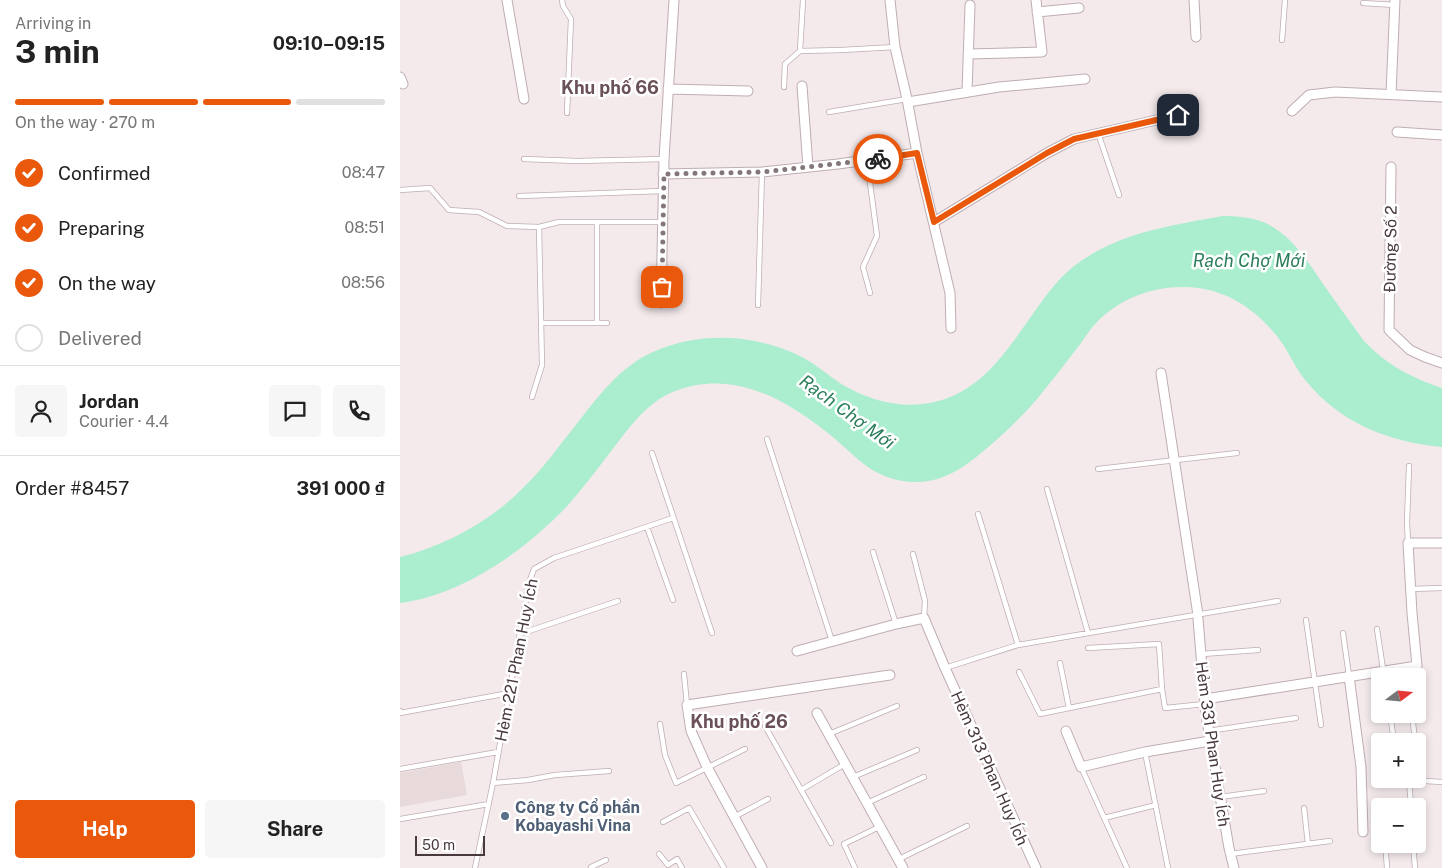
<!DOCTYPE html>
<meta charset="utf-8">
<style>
:root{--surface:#fff;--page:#f6f6f6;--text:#222;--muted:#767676;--line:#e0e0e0;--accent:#ea580c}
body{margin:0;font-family:"Public Sans",sans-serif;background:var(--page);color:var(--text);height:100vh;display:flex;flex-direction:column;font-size:19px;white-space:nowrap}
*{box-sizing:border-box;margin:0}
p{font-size:16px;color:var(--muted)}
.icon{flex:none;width:28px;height:28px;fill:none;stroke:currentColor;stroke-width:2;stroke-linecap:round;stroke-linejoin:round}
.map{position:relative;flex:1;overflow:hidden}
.drawer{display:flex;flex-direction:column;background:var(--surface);width:400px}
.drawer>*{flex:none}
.needle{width:32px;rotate:74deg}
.controls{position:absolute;left:971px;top:668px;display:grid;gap:10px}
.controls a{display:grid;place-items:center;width:55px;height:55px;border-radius:5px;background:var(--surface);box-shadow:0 2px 8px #0003;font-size:25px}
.scale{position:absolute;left:15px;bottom:12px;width:70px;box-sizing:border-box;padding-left:5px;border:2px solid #48393c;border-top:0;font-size:14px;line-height:18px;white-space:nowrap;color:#48393c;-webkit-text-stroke:4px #fff;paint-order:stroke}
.pin{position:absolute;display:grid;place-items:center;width:42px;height:42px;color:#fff;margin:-21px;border-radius:10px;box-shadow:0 2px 8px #0006}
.courier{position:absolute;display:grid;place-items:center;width:50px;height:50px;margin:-25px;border:4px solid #ea580c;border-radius:50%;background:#fff;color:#222;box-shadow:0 1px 6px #0007}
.summary em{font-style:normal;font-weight:700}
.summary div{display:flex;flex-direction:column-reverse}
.summary{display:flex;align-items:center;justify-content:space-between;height:85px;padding:0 15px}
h1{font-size:32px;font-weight:700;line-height:38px}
.bar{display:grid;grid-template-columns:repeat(4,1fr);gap:8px 5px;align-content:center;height:60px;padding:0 15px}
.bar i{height:6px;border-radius:4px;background:var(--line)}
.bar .on{background:var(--accent)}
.bar p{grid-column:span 4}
.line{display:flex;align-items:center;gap:12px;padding:0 15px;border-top:1px solid var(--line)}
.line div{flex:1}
.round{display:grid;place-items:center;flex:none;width:52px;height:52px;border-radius:5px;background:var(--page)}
ol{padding:0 15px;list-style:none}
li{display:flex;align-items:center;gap:15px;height:55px}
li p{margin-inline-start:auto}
li .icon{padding:5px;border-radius:50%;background:var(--accent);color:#fff;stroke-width:4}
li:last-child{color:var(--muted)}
li i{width:28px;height:28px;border:2px solid var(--line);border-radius:50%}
.cta{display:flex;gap:10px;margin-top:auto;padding:10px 15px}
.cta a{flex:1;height:58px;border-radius:5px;background:var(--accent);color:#fff;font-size:20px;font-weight:700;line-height:58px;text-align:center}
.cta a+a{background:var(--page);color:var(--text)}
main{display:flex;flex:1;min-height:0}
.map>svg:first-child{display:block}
.residential{fill:#e8d9db}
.water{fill:#abedcf}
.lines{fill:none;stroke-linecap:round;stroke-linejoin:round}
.lane-casing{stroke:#bfadb1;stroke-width:6}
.street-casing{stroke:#bfadb1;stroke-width:11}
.lane{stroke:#fff;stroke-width:4.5}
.street{stroke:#fff;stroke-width:9}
.done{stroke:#84777a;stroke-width:5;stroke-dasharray:0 9}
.route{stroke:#ea580c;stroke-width:6}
.service-dot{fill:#5c6f8a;stroke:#fff;stroke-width:2}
.labels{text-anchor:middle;stroke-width:5;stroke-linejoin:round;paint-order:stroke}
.street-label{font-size:16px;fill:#48393c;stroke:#fff}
.service-label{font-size:16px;font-weight:bold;fill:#4e5e75;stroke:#fff;text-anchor:start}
.neighbourhood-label{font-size:18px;font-weight:bold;fill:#6a5057;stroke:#fff}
.water-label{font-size:18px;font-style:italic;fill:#2c7f5a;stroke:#fff}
</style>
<main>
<section class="drawer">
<div class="summary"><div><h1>3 min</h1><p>Arriving in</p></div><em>09:10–09:15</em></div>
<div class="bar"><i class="on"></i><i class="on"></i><i class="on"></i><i></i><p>On the way · 270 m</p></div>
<ol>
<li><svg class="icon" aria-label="check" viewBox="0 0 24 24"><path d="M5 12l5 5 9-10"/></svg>Confirmed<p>08:47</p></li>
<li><svg class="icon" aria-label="check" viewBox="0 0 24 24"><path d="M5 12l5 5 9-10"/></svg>Preparing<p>08:51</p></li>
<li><svg class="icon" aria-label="check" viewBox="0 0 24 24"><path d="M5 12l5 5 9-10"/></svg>On the way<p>08:56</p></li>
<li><i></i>Delivered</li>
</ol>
<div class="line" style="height:90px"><a class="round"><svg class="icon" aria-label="person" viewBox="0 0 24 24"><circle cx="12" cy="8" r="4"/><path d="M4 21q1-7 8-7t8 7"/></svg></a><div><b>Jordan</b><p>Courier · 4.4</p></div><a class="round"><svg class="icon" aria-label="chat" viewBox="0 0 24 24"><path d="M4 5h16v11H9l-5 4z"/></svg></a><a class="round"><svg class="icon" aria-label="phone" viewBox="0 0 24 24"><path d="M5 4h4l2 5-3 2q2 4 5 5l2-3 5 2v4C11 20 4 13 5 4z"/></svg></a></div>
<div class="line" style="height:65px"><div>Order #8457</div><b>391 000 ₫</b></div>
<div class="cta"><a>Help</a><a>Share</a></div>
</section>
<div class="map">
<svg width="1042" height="868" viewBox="0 0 1042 868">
<rect width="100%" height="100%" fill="#f4eaec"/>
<path class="residential" d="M61 762 67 795 0 807V773Z"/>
<path class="water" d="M822 216C836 216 850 217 863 222 892 234 909 264 926 288 938 305 951 323 964 341 987 365 1010 377 1042 388V447C989 442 940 423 906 381 896 369 890 355 882 343 863 316 836 295 804 289 766 282 724 294 697 322 691 328 686 336 681 343 669 358 658 374 645 389 628 411 607 431 586 449 573 460 559 471 543 477 523 485 499 483 480 474 463 466 448 450 434 438 389 401 335 368 275 391 243 403 223 437 202 463 192 476 181 490 170 503 127 549 64 595 0 603V557C45 546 91 521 124 487 143 469 158 447 175 426 197 398 219 367 253 352 300 331 356 334 402 357 417 365 429 376 443 385 472 402 506 410 538 401 585 389 611 344 637 308 648 293 659 278 673 267 716 233 769 226 822 216Z"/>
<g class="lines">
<defs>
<path id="lane" d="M162 0 163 6 171 19 167 113
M963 3 995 5
M882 40 885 0
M400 51 442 50 495 47
M384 87 385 64 400 51 403 0
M429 112 507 99
M698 133 719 195
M124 159 177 161 264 159
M467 160 477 236 463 267 470 293
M0 190 30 188 49 210 79 212 107 226 139 227 159 222H262
M119 196 263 191
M358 305 362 172
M141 323H207
M197 323V222
M132 397 142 365 139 227
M367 439 432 641
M252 453 312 633
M698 469 837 453
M647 489 688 633
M578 514 618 645
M247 527 273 600
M1008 543 1007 522 1009 466
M473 552 496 624
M513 554 525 601 524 618
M1011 589 1042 588
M906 620 921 725
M977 629 984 676
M943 633 949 676
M120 634 218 601
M688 648 759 644 762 689
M802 654 858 650
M660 663 669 708
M1006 667 1007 676
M545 668 618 645 878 601
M619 672 640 714 762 689 765 708 805 704
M284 674 287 705
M0 711V713L109 693
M990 714 994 741
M1012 714 1015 741
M260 724 265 755 276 783 345 749
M365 726 431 843
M808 731 896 718
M429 734 497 706
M745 752 768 868
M681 767 727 868
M0 769 98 752
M453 777 517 750
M1009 779 1011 806
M1009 780 1042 782
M93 783 128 780 155 775 209 771
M401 790 445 764
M820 797 864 791
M467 803 524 777
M904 808 908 844
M334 817 368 799
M704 818 756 805
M0 819 89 804
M263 822 289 808 324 868
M1013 844 1015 868
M986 853 987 868
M259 854 268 865 277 859 282 868
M830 854 930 841
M499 859 567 826
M75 868 93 783 129 583 134 569 154 558 273 518
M192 868 191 867 206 860
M455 868 444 844 479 827"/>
<path id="street" d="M107 0 124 99
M490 0 495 47 507 99 517 153 550 293 551 328
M794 0 796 37
M637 12 679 8
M568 54 642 52 636 0
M0 77 3 84
M402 86 408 167
M268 89 348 91
M567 92 570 5
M991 94 995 0
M508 102 599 87 685 79
M892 111 909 95 935 92 1042 97
M997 132 1042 135
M991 167 989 330 1010 350 1025 357 1042 363
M263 174 362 172 438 164 517 153
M534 222 647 153 674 139 778 115
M261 303 264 159 274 0
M761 373 798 615
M798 619 806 715 829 848 834 868
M397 651 496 624 524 618 545 668 636 868
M949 676 961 767 963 832
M805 699 1017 666 1012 613 1008 543H1042
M417 713 503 868
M666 731 681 767 745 752 810 741
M362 868 307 767 291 731 287 705 490 675"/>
</defs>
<use href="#lane" class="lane-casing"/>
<use href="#street" class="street-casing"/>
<use href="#lane" class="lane"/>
<use href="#street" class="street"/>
</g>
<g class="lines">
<path class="done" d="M262 287 264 174 362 172 478 159"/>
<path class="route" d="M478 159 517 153 534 222 647 153 674 139 778 115"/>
</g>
<circle class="service-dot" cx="105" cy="816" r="5"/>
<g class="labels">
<g class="street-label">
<text transform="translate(990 249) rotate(-89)" y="6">Đường Số 2</text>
<text transform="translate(116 660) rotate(-79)" y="6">Hẻm 221 Phan Huy Ích</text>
<text transform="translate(813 744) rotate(82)" y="6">Hẻm 331 Phan Huy Ích</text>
<text transform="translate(590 768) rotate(66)" y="6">Hẻm 313 Phan Huy Ích</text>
</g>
<g class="service-label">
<text x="115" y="813">Công ty Cổ phần<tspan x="115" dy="18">Kobayashi Vina</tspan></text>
</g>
<g class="neighbourhood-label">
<text x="210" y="94">Khu phố 66</text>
<text x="339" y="728">Khu phố 26</text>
</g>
<g class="water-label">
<text x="849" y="267">Rạch Chợ Mới</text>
<text transform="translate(447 412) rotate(36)" y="6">Rạch Chợ Mới</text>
</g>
</g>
</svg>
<div class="controls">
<a><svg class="needle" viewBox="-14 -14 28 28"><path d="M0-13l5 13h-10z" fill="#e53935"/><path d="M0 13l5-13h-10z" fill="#767676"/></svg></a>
<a>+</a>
<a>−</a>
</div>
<div class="scale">50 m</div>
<div class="pin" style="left:262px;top:287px;background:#ea580c"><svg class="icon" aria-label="bag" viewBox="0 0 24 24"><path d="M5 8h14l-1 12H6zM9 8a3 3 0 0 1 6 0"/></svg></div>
<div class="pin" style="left:778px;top:115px;background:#1f2937"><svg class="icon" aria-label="home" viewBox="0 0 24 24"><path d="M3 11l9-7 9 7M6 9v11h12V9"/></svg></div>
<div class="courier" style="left:478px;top:159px"><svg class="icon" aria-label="bike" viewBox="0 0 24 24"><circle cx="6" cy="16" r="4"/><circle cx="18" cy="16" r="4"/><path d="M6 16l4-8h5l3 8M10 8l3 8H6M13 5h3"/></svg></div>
</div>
</main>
